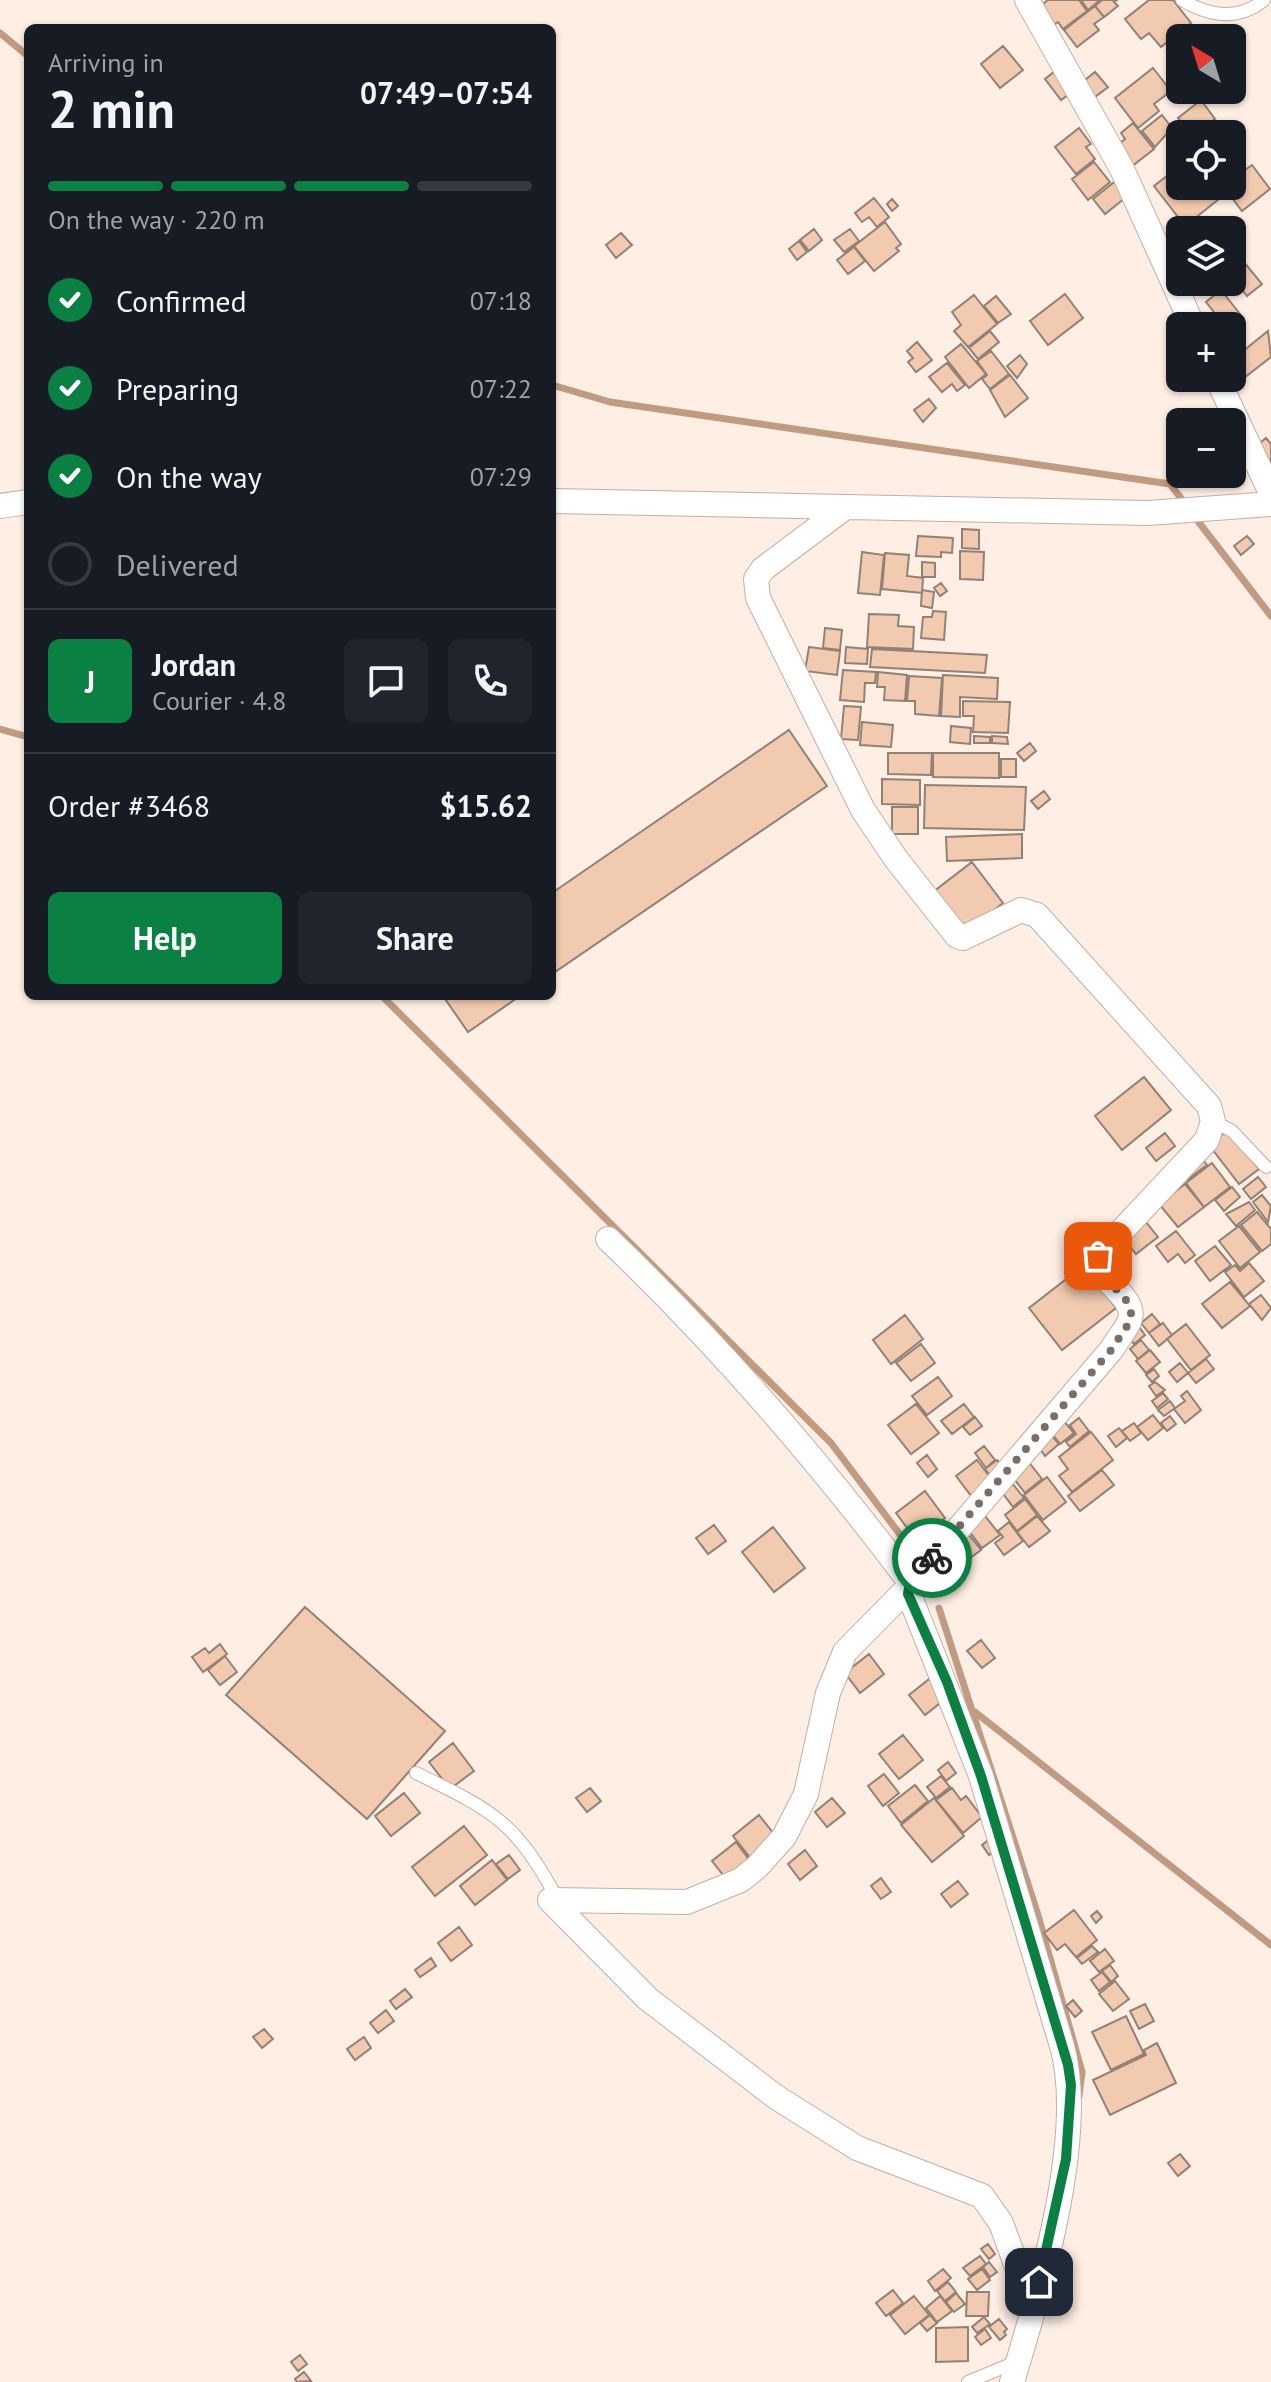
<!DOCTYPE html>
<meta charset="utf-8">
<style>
:root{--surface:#171b24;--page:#20242c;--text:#f1f3f6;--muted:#9ea1a6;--line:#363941;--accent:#0b8043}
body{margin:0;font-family:"PT Sans",sans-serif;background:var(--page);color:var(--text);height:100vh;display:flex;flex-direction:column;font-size:30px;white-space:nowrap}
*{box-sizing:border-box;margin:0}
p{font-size:26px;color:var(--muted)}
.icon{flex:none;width:44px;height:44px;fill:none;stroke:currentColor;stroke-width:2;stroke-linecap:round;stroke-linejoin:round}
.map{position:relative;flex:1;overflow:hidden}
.drawer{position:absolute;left:24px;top:24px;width:532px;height:976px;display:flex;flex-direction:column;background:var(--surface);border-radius:12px;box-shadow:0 2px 6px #0004}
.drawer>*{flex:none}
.needle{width:52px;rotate:322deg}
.buttons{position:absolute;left:1166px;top:24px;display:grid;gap:16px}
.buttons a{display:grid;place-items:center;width:80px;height:80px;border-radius:12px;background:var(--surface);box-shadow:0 2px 6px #0004;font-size:40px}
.pin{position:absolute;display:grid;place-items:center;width:68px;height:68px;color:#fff;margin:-34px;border-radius:16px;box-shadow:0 4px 12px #0006}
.courier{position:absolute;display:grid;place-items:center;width:80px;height:80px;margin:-40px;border:6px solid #0b8043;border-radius:50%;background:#fff;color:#222;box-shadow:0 2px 10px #0007}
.overview em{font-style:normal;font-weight:700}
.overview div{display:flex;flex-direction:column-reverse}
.overview{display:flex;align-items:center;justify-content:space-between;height:136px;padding:0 24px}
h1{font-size:52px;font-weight:700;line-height:60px}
.bar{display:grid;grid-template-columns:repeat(4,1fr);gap:12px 8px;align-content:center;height:96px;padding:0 24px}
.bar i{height:10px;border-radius:6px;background:var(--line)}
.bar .active{background:var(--accent)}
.bar p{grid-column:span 4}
.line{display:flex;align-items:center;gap:20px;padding:0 24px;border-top:2px solid var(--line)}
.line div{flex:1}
.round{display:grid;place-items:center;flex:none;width:84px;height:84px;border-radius:12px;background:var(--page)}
ol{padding:0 24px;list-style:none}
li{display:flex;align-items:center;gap:24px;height:88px}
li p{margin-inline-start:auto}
li .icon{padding:8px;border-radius:50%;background:var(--accent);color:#fff;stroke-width:4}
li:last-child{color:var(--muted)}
li i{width:44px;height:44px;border:4px solid var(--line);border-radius:50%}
.action{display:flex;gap:16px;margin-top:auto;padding:16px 24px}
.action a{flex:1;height:92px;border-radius:12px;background:var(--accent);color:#fff;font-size:32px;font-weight:700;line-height:92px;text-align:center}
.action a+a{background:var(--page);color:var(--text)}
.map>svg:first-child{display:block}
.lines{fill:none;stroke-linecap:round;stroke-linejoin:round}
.stream{stroke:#c19b81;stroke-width:7}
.building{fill:#f1caaf;stroke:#928175;stroke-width:2}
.service-casing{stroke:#c2afa2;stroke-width:14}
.minor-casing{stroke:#c2afa2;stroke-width:26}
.service{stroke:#fff;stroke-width:12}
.minor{stroke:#fff;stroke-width:24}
.done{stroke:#796f68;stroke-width:8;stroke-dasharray:0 14.4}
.route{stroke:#0b8043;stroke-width:10}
</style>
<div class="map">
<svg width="1271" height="2382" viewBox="0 0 1271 2382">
<rect width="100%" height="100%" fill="#feeee4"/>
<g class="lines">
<path class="stream" d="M0 33 28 56
M552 385 610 402 1170 484 1187 506
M1194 516 1271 616
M0 729 28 737
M382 996 831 1443 923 1565
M939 1608 1037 1912 1082 2072 1079 2096
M975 1712 1271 1945"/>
</g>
<path class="building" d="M1048 0H1079L1087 11 1063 29 1058 22 1049 28 1035 10Z
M1081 0H1100L1088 10Z
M1102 0H1117L1114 2 1118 6 1104 17 1095 6Z
M1149 0H1173L1191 23 1161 47 1149 33 1141 39 1125 19Z
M1095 6 1104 17 1094 24 1099 30 1077 47 1064 30Z
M1003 46 1023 70 1000 88 981 64Z
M1059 68 1076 89 1061 100 1045 79Z
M1153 68 1171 91 1154 104 1159 111 1138 128 1115 98Z
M1095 72 1108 87 1091 100 1079 85Z
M1201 100 1215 119 1191 134 1178 118Z
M1162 115 1172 128 1155 147 1142 131Z
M1133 123 1154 149 1131 167 1115 147 1125 139 1121 133Z
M1079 128 1091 144 1086 147 1095 159 1076 174 1055 147Z
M1234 161 1242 172 1252 165 1270 189 1242 211 1223 186H1232Z
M1094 162 1110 182 1088 200 1072 179Z
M1180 166V186H1218L1224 195 1185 226 1154 186Z
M1118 179 1130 194 1105 214 1093 199Z
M874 198 889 217 877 227 869 217 862 222 855 213Z
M892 199 898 206 892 211 887 204Z
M885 222 901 244 896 248 899 251 874 271 854 246Z
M814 229 822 240 809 251 800 240Z
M850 229 859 241 844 252 834 240Z
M621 233 632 245 616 258 606 245Z
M799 241 807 252 797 260 789 249Z
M854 247 865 261 848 274 837 260Z
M1243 261 1262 284 1247 296 1232 277V269Z
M1221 290 1240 314 1225 326 1206 302Z
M1065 294 1083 318 1048 345 1030 321Z
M974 295 997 324 968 347 954 331 961 325 952 312Z
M996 296 1011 314 998 323 984 306Z
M990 331 999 342 978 359 969 348Z
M1268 331 1271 357 1231 388 1223 378H1232V360Z
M917 342 932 360 916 372 908 362 913 358 907 351Z
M961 344 986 374 969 388 945 357Z
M991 351 1009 374 990 389 982 379 987 375 977 361Z
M1020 355 1027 364 1017 378 1007 366Z
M947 363 965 385 957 391 952 384 942 392 929 377Z
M1010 375 1028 398 1005 417 990 390Z
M929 399 936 408 923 422 914 410Z
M1266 438 1271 444V463L1268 466 1254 448Z
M962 529 979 530V549L962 548Z
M918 536 953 538 952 553 941 552V557L916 556Z
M1247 536 1254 544 1241 555 1234 546Z
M960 551 984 552 983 580 960 579Z
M862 552 884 555 880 595 858 593Z
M885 553 909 555 907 576 923 578 922 593 882 589Z
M922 562 935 563V577H922Z
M941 583 947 591 940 596 934 588Z
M922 590 934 592 932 608 921 606Z
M933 611 946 612 944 640 921 638 923 617H932Z
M869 614 899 615 898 626 914 627 913 649 867 647Z
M825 628 842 630 840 650 823 648Z
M809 647 840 651 837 675 805 671Z
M846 647 868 649 867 664 845 663Z
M872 649 987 655 985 673 870 667Z
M843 670 876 672 875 683H865L864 702 840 700Z
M878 672 907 675 905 701 884 700 885 687H877Z
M943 675 998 678 997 699 960 697V717L941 716Z
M909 676 942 678 939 716 915 714V701H907Z
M963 701 1010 702 1008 733 973 732 974 716H963Z
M844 706 861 707 858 740 841 739Z
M862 722 893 725 891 747 860 745Z
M951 726 971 728 970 744 950 742Z
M789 730 827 786 552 974V893Z
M974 736 990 737V743H974Z
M992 736 1007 737 1008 744 992 743Z
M1030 743 1036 751 1024 761 1017 753Z
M888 753H932L931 775 888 774Z
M933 753H999V778L933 777Z
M1001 759H1016V777H1001Z
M882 779 920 780V805L882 804Z
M925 785 1026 787 1024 830 924 828Z
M1044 791 1050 799 1038 809 1031 801Z
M892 807H918V834H892Z
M1022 834V858L947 861 946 837Z
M972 862 1003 903 964 933 933 892Z
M443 996H520L468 1032Z
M1144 1077 1171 1110 1122 1150 1095 1116Z
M1228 1130 1259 1169 1239 1184 1209 1145Z
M1165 1133 1175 1146 1156 1161 1146 1148Z
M1200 1156 1207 1165 1188 1179 1182 1170Z
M1212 1163 1230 1187 1204 1207 1186 1183Z
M1258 1177 1266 1187 1251 1199 1243 1189Z
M1185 1184 1204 1207 1178 1227 1159 1204Z
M1232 1187 1240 1197 1224 1211 1215 1200Z
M1262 1195 1271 1206 1268 1222 1253 1202Z
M1249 1202 1255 1210 1236 1226 1226 1214Z
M1257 1212 1271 1229V1244L1262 1251 1241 1225Z
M1142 1217 1158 1237 1136 1254 1120 1234Z
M1239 1226 1260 1252 1240 1268 1219 1241Z
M1176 1231 1195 1255 1185 1263 1178 1254 1168 1262 1156 1246Z
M1215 1246 1231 1265 1210 1281 1195 1261Z
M1249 1263 1264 1281 1244 1297 1225 1272 1235 1265 1240 1271Z
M1083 1266 1116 1308 1062 1350 1029 1308Z
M1230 1282 1250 1306 1222 1328 1202 1304Z
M1261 1295 1271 1308 1262 1320 1249 1304Z
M1152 1314 1160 1324 1149 1333 1141 1323Z
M905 1315 923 1339 891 1364 873 1340Z
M1163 1323 1172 1335 1159 1346 1149 1333Z
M1137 1324 1145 1335 1134 1344 1126 1333Z
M1186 1324 1210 1355 1191 1370 1167 1339Z
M1141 1340 1149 1350 1138 1359 1130 1349Z
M921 1344 935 1363 911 1381 896 1363Z
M1150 1350 1160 1362 1146 1373 1136 1361Z
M1206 1359 1214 1369 1196 1383 1188 1373Z
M1180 1363 1188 1373 1177 1382 1169 1372Z
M1154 1369 1159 1376 1152 1382 1146 1375Z
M938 1377 952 1396 927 1415 912 1396Z
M1155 1382 1165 1390 1156 1396 1149 1386Z
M1187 1391 1201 1410 1185 1423 1174 1409 1185 1401 1181 1396Z
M1163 1393 1168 1399 1157 1408 1152 1401Z
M1170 1401 1175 1408 1164 1416 1158 1410Z
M916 1404 939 1433 911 1454 888 1425Z
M964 1404 974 1417 952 1434 941 1421Z
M1153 1415 1163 1428 1148 1440 1137 1427Z
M1170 1416 1176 1424 1167 1431 1161 1423Z
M975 1417 982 1426 970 1435 963 1427Z
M1079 1418 1089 1431 1070 1447 1066 1442 1076 1434 1070 1425Z
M1063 1420 1074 1433 1060 1444 1049 1430Z
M1134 1423 1141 1433 1130 1441 1122 1431Z
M1119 1428 1127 1438 1116 1447 1108 1436Z
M1048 1431 1059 1444 1045 1456 1035 1442Z
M1091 1432 1113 1460 1072 1492 1059 1476 1068 1469 1059 1457Z
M984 1446 995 1460 986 1468 975 1453Z
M927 1455 937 1469 928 1477 917 1463Z
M977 1460 993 1481 972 1497 956 1476Z
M997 1460 1005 1469 993 1479 985 1469Z
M1028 1461 1042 1479 1025 1493 1011 1475Z
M1102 1470 1114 1485 1080 1511 1068 1496Z
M1047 1477 1066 1502 1043 1520 1024 1495Z
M1012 1483 1024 1498 1013 1507 1001 1491Z
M925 1491 945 1518 916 1540 896 1513Z
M1025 1499 1037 1515 1017 1531 1005 1515Z
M982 1512 1000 1535 982 1548 965 1526Z
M1037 1516 1050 1531 1029 1547 1017 1532Z
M1009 1522 1023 1541 1004 1555 995 1543 1003 1537 998 1531Z
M714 1525 726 1541 708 1554 696 1538Z
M773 1527 805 1568 774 1592 742 1552Z
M969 1535 981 1550 959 1566 948 1552Z
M305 1607 445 1731 367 1819 226 1695Z
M981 1640 995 1658 982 1668 967 1651Z
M220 1644 227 1654 203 1672 192 1657 205 1648 209 1653Z
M869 1654 884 1674 860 1693 845 1673Z
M225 1656 237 1672 220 1685 208 1670Z
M933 1676 949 1696 925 1715 909 1695Z
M903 1735 923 1760 899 1779 879 1754Z
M453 1743 474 1771 450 1789 429 1762Z
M948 1762 956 1773 946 1781 938 1770Z
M884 1774 899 1793 883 1806 868 1786Z
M941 1776 950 1787 936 1798 927 1787Z
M915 1785 928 1801 901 1823 888 1806Z
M590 1788 601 1801 587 1812 576 1798Z
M952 1788 961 1800 966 1796 982 1817 963 1833 936 1800Z
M404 1793 420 1813 391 1836 375 1816Z
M832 1798 845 1813 827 1827 815 1812Z
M934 1798 964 1836 932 1862 901 1825Z
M759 1815 778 1839 752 1860 733 1836Z
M464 1826 487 1855 435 1896 412 1867Z
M990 1839 997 1849 989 1855 982 1845Z
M736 1842 750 1861 727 1880 712 1861Z
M805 1850 817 1866 800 1880 788 1864Z
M509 1855 520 1870 508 1879 496 1864Z
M492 1860 507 1880 475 1905 460 1886Z
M881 1878 891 1892 881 1899 871 1886Z
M958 1881 968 1894 951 1907 941 1894Z
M1074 1910 1097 1940 1076 1957 1065 1944 1057 1950 1044 1933Z
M1097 1911 1102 1917 1096 1923 1091 1916Z
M459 1927 472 1945 451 1961 438 1943Z
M1092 1946 1098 1952 1082 1964 1077 1958Z
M1105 1949 1114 1961 1099 1972 1090 1961Z
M431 1958 436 1966 420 1977 415 1970Z
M1110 1965 1118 1976 1111 1982 1102 1971Z
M1102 1972 1110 1982 1099 1991 1091 1980Z
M1115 1981 1129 1999 1113 2011 1099 1994Z
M405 1989 412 1997 396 2009 390 2001Z
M1073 2000 1082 2011 1075 2017 1066 2006Z
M1145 2004 1154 2021 1139 2029 1130 2011Z
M386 2010 394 2021 378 2033 370 2023Z
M1126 2016 1144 2054 1111 2070 1092 2032Z
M264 2029 273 2039 262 2048 253 2037Z
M364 2037 371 2048 355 2060 347 2049Z
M1157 2043 1176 2083 1110 2115 1093 2080 1146 2055 1144 2050Z
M1180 2154 1190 2166 1178 2176 1168 2163Z
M988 2244 995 2254 989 2259 981 2249Z
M980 2256 986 2264 970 2276 963 2268Z
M989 2262 997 2272 990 2277 983 2267Z
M943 2269 951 2278 935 2291 928 2281Z
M982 2269 990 2280 977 2290 968 2279Z
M948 2282 956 2292 945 2301 937 2291Z
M893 2290 903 2303 886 2316 876 2303Z
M967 2292H989L988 2316H966Z
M956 2293 965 2304 954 2312 946 2302Z
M914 2296 929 2315 905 2334 890 2315Z
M940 2296 952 2311 937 2322 926 2308Z
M930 2315 937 2323 927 2331 920 2323Z
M984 2317 990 2324 977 2333 972 2327Z
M999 2319 1007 2329 1004 2332 1006 2335 1000 2340 989 2327Z
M968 2327V2361L936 2362V2328Z
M985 2329 991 2338 981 2345 975 2337Z
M300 2355 307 2364 298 2371 291 2362Z
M304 2372 311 2381 297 2382 295 2379Z"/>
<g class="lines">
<defs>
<path id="service" d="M1182 0C1209 16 1238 21 1264 0
M1213 1121 1232 1131 1266 1167
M416 1773C495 1812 515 1821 558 1900
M968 2382 1016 2362"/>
<path id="minor" d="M1027 0 1122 169 1193 326
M1217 378 1271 493
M552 501 1148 513 1271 504
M0 506 28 502
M608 1239C719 1345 818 1460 910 1582
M907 1589 981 1776 1062 2046C1087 2135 1039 2294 1012 2382
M550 1900 687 1902 741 1880 757 1867 784 1837 806 1794 828 1693 845 1652 907 1589 1112 1349C1117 1340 1125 1331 1129 1322 1140 1296 1094 1282 1098 1256L1207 1140 1213 1121 1209 1106 1037 915 1021 910 963 938 957 936 896 859 863 810 758 598 756 579 763 569 843 509
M550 1900 648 1999 776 2097 857 2148 982 2196 1001 2223 1033 2311"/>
</defs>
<use href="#service" class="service-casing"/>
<use href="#minor" class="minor-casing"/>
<use href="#service" class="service"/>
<use href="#minor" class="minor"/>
</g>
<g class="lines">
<path class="done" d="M932 1558 1112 1349C1117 1340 1125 1331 1129 1322 1141 1296 1094 1283 1098 1256"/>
<path class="route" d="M932 1558 910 1582 908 1594 947 1682 981 1776 1068 2065 1071 2085 1066 2159 1039 2282"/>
</g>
</svg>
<div class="buttons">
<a><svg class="needle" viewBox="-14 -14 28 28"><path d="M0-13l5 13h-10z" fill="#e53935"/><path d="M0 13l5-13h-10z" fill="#9ea1a6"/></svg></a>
<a><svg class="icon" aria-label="locate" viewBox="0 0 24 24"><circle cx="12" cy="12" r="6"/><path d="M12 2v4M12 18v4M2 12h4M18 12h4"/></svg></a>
<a><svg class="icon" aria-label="layers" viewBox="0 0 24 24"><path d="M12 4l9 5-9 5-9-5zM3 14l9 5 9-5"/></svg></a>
<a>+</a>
<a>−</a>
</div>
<div class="pin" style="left:1098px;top:1256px;background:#ea580c"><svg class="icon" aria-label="bag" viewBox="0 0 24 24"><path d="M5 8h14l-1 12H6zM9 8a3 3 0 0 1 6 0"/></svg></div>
<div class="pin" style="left:1039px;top:2282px;background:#1f2937"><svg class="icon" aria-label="home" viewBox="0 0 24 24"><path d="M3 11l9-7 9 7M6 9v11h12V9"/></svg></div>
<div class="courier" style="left:932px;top:1558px"><svg class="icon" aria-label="bike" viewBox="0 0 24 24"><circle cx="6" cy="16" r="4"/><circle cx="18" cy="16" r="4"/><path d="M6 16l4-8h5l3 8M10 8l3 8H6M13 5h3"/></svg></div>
<section class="drawer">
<div class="overview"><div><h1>2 min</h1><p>Arriving in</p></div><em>07:49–07:54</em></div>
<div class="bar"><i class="active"></i><i class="active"></i><i class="active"></i><i></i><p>On the way · 220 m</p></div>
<ol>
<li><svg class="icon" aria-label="check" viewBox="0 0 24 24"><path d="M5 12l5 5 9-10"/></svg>Confirmed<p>07:18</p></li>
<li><svg class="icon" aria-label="check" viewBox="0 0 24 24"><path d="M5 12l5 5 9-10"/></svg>Preparing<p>07:22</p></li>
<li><svg class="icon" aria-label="check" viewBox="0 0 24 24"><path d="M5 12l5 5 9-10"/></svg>On the way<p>07:29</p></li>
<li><i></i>Delivered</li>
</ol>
<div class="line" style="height:144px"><b class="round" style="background:var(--accent);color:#fff">J</b><div><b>Jordan</b><p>Courier · 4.8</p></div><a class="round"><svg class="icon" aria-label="chat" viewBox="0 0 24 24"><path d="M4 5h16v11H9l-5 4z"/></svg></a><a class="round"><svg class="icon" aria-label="phone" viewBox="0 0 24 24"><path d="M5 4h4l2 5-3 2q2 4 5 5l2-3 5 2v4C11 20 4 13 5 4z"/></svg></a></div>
<div class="line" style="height:104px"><div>Order #3468</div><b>$15.62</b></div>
<div class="action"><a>Help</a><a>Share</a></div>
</section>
</div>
